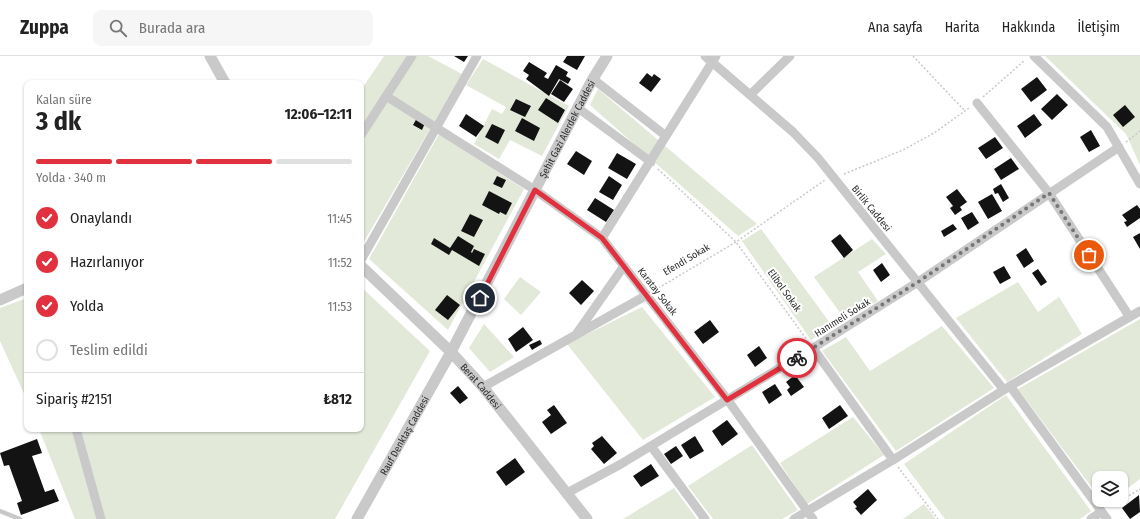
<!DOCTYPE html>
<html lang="tr">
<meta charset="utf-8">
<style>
:root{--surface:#fff;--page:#f6f6f6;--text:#222;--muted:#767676;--line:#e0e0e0;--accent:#e1303e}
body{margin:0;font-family:"Fira Sans Condensed",sans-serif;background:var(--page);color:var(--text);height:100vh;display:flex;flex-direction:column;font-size:15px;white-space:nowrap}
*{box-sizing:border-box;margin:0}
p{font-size:13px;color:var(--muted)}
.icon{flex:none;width:22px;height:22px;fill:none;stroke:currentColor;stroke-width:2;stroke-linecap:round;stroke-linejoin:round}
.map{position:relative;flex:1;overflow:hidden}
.drawer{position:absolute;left:24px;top:24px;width:340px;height:352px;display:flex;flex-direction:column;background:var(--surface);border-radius:8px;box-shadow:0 1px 3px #0004}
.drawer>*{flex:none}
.controls{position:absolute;left:1092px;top:415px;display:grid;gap:8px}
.controls a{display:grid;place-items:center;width:36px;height:36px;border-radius:8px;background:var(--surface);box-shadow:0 1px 3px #0004;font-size:20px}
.pin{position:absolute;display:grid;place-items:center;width:34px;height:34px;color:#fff;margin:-17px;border:2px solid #fff;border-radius:50%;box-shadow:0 1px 4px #0007}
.courier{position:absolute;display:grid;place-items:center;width:40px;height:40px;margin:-20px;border:3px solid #e1303e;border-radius:50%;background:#fff;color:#222;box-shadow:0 1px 5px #0007}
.head em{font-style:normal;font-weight:700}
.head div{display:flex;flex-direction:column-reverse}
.head{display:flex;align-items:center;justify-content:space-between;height:68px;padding:0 12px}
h1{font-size:26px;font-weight:700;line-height:30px}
.bar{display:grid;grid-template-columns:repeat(4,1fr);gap:6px 4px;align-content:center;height:48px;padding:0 12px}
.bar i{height:5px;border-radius:3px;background:var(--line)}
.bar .current{background:var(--accent)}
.bar p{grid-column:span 4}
.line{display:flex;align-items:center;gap:10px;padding:0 12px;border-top:1px solid var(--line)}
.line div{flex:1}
ol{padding:0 12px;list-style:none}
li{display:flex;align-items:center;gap:12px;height:44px}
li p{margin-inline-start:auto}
li .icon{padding:4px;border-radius:50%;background:var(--accent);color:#fff;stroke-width:4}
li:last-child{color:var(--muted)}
li i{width:22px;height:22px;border:2px solid var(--line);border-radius:50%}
header{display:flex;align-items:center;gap:24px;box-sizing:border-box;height:56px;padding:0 20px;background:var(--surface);border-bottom:1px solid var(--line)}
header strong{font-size:19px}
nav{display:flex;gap:22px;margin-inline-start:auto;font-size:14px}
.search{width:280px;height:36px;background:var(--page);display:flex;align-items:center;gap:10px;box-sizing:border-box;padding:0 14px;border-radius:8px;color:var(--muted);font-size:15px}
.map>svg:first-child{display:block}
.green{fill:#e2e9d9}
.building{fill:#131313}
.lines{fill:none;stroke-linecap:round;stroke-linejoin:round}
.path{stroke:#c9c9c9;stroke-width:1.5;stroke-dasharray:2 2;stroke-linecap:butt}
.service{stroke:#c9c9c9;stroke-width:4.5}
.minor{stroke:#c9c9c9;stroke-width:9}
.tertiary{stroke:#c9c9c9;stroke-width:11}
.done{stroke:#767676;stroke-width:4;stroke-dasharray:0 7.2}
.route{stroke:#e1303e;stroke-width:5}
.labels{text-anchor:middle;stroke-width:4;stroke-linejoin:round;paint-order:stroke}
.street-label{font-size:10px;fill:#2c2c2c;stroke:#fff}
</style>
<header>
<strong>Zuppa</strong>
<div class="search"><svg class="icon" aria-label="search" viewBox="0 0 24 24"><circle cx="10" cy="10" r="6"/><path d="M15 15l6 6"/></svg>Burada ara</div>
<nav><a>Ana sayfa</a><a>Harita</a><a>Hakkında</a><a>İletişim</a></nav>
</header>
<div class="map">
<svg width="1140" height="463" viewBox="0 0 1140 463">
<rect width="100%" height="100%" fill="#fff"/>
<path class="green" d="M384 0H428L462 18 361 191V34Z
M1045 0H1140V109L1126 78Z
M483 3 569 50 542 100 510 84 499 103 474 88 492 53 502 58 506 51 466 29Z
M598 33 757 168 738 180 590 49Z
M439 78 524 133 448 274 369 203Z
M761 173 833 271 811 284 742 185Z
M872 183 886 198 858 216 878 245 846 265 814 221Z
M520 221 541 236 521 259 504 243Z
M1018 226 1038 256 1059 241 1082 278 1007 326 956 262Z
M361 231 430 295 335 463H75L39 373H361Z
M27 242V344L0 285V252Z
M642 251 715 341 643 384 567 288Z
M1140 263V423L1121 437V422H1099V441L1018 333Z
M484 268 514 301 490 316 469 292Z
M942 270 994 332 896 395 822 295 846 281 870 315Z
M1006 339 1091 455 1080 463H945L904 408Z
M853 361 884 399 807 448 780 407Z
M752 389 798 454 782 463H713L688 430Z
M674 432 697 463H623Z
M924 448 936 463H903Z"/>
<path class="building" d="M454 0H468L464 6Z
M567 0H585L577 14 563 6Z
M529 6 547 17 544 21 548 23 556 9 568 16 566 20 571 23 568 28 559 23 549 40 526 23 529 19 523 15Z
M647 17 652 21 654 18 661 23 651 36 639 27Z
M1037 21 1047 34 1031 46 1021 33Z
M560 24 573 33 564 46 551 38Z
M1057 38 1068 49 1052 64 1041 53Z
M546 42 565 54 558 67 538 54Z
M516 43 531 50 525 61 510 54Z
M1125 49 1135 61 1123 71 1113 59Z
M466 58 484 70 476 81 459 70Z
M1034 58 1042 69 1025 82 1017 70Z
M417 62 425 67 422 74 413 69Z
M522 62 540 72 534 85 515 75Z
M492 68 505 74 498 88 485 81Z
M1091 74 1100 90 1089 96 1080 81Z
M995 81 1003 92 986 103 978 92Z
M576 95 592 105 584 119 567 108Z
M617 97 636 108 627 123 608 112Z
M1011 102 1019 113 1001 124 994 113Z
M497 120 506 124 502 132 493 128Z
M609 120 622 129 613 144 599 136Z
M1001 128 1009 142 1003 146 998 137 995 138 993 133Z
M957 133 967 146 960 151 962 154 955 159 950 152 953 150 946 141Z
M489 135 512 147 506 159 500 156 499 158 482 149Z
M992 138 1002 155 988 163 978 146Z
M595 142 614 154 606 166 587 154Z
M1137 149 1140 153V162L1127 171 1124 166 1127 165 1122 159Z
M972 156 979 167 968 174 961 162Z
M470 158 483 164 474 181 461 175Z
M953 168 957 173 944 181 941 175Z
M1140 177V193L1133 181Z
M840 178 853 194 844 202 831 185Z
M458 180 474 190 471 196 472 197 474 193 485 198 479 210 452 194 449 199 431 188 434 182 450 192Z
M1026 192 1034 205 1024 212 1016 199Z
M882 207 890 219 881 226 873 214Z
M1004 210 1011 222 1000 228 993 216Z
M1038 213 1047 226 1041 230 1032 217Z
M582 224 594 235 581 249 569 237Z
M447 239 460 249 448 264 435 254Z
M710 264 719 276 703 288 694 276Z
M523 271 533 284 516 296 508 283Z
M540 284 542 288 532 294 529 289Z
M759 290 767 302 755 311 747 299Z
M795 319 804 331 791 340 787 334 790 331 786 326Z
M775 328 782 339 769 348 762 336Z
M458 330 468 342 460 348 450 337Z
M554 349 567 367 551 378 542 366 551 359 547 354Z
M840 349 848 360 829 373 822 362Z
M727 364 738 378 722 390 712 375Z
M602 380 617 397 604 408 591 393 594 390 592 387Z
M695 380 704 395 690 403 681 389Z
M37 383 42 397 32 400 45 436 54 433 59 445 21 459 17 447 22 445 9 409 4 410 0 397Z
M676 390 683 400 671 408 664 398Z
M515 402 525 416 506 430 496 416Z
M651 408 659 420 641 431 633 420Z
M868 433 877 444 861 459 855 452 857 451 853 446Z
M1139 439 1140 456 1130 463 1122 452Z"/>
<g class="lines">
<path class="path" d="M913 0 965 55
M983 41 1025 4
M1126 86 1140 75
M658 113 736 186 807 284
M844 118 903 94 934 77 969 52
M655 234 736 186 825 124
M898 411 938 463
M1112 450 1140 433"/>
<path class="service" d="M0 455 20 463"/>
<path class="minor" d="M705 0 793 76 818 102 1004 334
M1034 0 1107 71 1140 128
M593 23 666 80
M750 39 790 0
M386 40 535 134 602 182 727 343 813 463
M977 47 1049 137 1129 260
M578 52 651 106
M361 79 412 0
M602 182 716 0
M361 204 477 0
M577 277 624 210
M813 292 893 404
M1010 330 1107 463
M483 331 647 239
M76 373 101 463
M651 390 705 463
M567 437 621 408 813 292 918 226 1119 91
M794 463 893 404 1010 330 1140 255
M1091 463 1101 456"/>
<g class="tertiary">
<path d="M210 0 225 27"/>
<path id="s1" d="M361 210 451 296 483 331 587 463"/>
<path d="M0 244 27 232"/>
<path id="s2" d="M357 463 451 296 591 26 607 0"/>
</g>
</g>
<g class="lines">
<path class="done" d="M797 302 918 226 1049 137 1089 199"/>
<path class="route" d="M480 242 535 134 602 182 727 344 797 302"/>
</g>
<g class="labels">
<g class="street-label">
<text dy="4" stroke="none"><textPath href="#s2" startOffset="443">Şehit Gazi Alerdek Caddesi</textPath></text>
<text transform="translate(872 152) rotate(51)" y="4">Birlik Caddesi</text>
<text transform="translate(686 203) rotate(-31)" y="4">Efendi Sokak</text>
<text transform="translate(785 234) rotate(54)" y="4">Elibol Sokak</text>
<text transform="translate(658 235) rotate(52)" y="4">Karatay Sokak</text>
<text transform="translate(842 261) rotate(-32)" y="4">Hanımeli Sokak</text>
<text dy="4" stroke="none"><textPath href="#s1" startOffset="170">Berat Caddesi</textPath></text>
<text dy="4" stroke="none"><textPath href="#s2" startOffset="96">Rauf Denktaş Caddesi</textPath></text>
</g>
</g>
</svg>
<div class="controls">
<a><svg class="icon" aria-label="layers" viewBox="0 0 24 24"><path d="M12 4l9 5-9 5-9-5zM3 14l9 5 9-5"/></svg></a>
</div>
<div class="pin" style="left:1089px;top:199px;background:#ea580c"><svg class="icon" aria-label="bag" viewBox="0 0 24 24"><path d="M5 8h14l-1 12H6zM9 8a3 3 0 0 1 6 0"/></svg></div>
<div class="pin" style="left:480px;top:242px;background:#1f2937"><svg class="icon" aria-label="home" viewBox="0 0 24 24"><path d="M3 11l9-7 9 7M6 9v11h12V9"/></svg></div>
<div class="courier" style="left:797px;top:302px"><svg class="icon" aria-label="bike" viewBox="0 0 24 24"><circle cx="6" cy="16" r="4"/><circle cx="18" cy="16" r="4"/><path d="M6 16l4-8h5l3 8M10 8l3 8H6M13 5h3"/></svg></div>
<section class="drawer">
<div class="head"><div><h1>3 dk</h1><p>Kalan süre</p></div><em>12:06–12:11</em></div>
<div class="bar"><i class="current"></i><i class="current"></i><i class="current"></i><i></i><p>Yolda · 340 m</p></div>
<ol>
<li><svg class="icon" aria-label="check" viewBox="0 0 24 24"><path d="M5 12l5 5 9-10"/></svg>Onaylandı<p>11:45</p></li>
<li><svg class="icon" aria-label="check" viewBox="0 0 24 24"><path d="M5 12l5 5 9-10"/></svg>Hazırlanıyor<p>11:52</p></li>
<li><svg class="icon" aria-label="check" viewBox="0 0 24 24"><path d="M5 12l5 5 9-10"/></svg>Yolda<p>11:53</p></li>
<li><i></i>Teslim edildi</li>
</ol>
<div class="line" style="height:52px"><div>Sipariş #2151</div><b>₺812</b></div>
</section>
</div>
